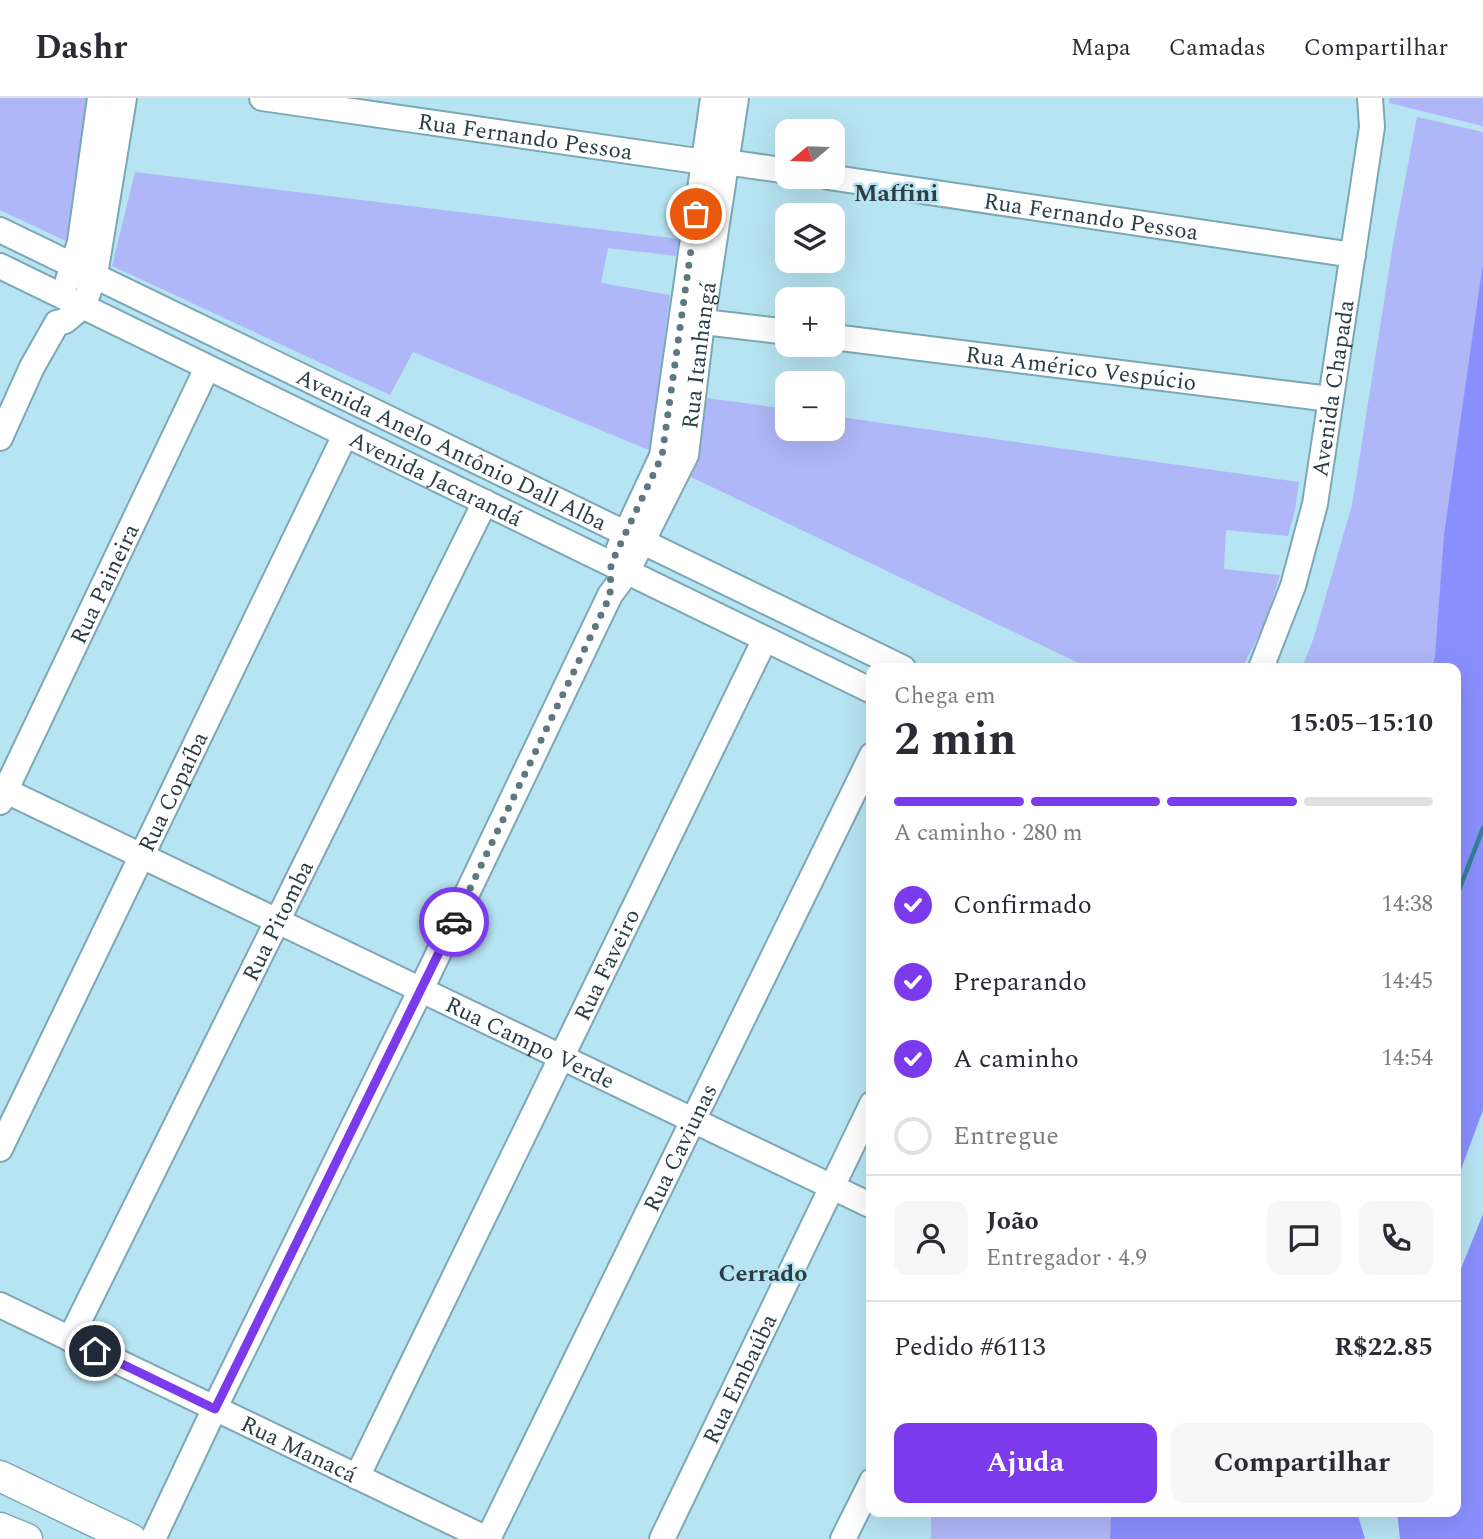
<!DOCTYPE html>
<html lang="pt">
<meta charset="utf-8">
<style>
:root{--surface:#fff;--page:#f7f7f7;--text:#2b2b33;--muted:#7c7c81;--line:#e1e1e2;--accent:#7c3aed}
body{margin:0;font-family:Spectral,serif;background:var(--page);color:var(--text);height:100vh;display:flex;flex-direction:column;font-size:26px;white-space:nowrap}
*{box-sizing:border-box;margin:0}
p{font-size:23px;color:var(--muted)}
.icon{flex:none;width:38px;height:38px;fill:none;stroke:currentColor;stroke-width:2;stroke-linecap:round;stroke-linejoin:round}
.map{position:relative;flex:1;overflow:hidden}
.drawer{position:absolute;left:866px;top:565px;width:595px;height:854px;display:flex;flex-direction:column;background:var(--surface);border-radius:14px;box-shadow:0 7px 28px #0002}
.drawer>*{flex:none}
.needle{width:46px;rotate:251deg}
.controls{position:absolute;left:775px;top:21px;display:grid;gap:14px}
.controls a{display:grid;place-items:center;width:70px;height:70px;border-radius:14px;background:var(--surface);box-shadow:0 7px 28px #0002;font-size:35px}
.pin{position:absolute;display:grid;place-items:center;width:60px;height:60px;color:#fff;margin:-30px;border:4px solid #fff;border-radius:50%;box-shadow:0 2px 7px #0007}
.courier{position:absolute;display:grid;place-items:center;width:70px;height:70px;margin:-35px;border:5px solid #7c3aed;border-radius:50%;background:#fff;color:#222;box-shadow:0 2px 9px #0007}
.summary em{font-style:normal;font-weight:700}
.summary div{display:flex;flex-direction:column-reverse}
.summary{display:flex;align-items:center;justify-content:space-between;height:119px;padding:0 28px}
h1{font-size:46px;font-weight:700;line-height:52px}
.bar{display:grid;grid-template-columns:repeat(4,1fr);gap:10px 7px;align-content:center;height:84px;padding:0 28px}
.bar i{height:9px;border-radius:5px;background:var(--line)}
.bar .on{background:var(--accent)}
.bar p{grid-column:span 4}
.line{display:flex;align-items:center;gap:18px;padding:0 28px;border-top:2px solid var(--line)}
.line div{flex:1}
.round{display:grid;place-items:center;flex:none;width:74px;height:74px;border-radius:14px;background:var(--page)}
ol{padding:0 28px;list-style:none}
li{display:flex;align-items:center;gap:21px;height:77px}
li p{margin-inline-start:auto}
li .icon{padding:7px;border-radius:50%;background:var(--accent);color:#fff;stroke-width:4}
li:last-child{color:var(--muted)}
li i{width:38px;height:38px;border:4px solid var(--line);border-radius:50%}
.button{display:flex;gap:14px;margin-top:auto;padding:14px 28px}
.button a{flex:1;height:80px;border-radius:14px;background:var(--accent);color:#fff;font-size:28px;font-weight:700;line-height:80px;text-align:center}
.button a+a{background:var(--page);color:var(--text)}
header{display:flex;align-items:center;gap:42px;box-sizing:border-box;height:98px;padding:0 35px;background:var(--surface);border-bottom:2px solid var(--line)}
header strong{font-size:33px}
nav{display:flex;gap:38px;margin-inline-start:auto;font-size:24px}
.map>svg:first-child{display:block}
.green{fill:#b0b7f8}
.forest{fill:#8a8fff}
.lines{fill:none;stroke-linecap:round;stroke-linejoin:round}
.stream{stroke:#358094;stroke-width:4.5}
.minor-casing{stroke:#7ca8b5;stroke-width:28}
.major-casing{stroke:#7ca8b5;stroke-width:33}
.minor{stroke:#fff;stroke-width:24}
.major{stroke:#fff;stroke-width:30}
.done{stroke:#5d7881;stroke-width:7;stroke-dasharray:0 12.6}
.route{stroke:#7c3aed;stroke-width:9}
.labels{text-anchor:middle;stroke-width:5;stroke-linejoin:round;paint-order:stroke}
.street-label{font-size:23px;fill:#2c3e44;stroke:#b7e4f2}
.neighbourhood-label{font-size:24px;font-weight:bold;fill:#2c3e44;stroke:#b7e4f2}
</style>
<header>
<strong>Dashr</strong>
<nav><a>Mapa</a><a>Camadas</a><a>Compartilhar</a></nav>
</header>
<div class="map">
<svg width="1483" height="1441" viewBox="0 0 1483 1441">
<rect width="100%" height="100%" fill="#b7e4f2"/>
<path class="green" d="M0 0H94L70 145 0 112Z
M1389 0H1483V28L1389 5Z
M1417 19 1483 34V165L1435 558 1432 570H1302L1314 539 1352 407 1394 140Z
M135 74 679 141 676 158 608 150 601 185 670 197 651 353 413 254 390 297 112 168Z
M707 300 787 311 788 331H833V318L1299 384 1295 412 1288 438 1226 432 1224 471 1280 477 1266 523 1242 570H1089L691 379Z
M931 1414H1111L1110 1441H931Z"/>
<path class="forest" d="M1483 165V1012L1456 1085V570H1432L1435 558 1444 437Z
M1483 1116V1441H1400L1397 1414H1456V1183Z
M1111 1414H1357L1365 1441H1110Z"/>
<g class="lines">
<path class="stream" d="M1456 800 1483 730"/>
<defs>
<g id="minor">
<path id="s1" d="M262 0 704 64"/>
<path d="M726 64 788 73"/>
<path id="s2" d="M828 79 1353 157"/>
<path id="s3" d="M0 132 903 570"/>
<path id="s4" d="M0 168 872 593"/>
<path d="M68 182 80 144 100 0"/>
<path d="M687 222 788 234"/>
<path d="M57 225 65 223 83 208 95 177 124 0"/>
<path id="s5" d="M833 239 1330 301"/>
<path d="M0 340 32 269 57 225"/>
<path d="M619 450 662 358 713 0"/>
<path id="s6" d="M1261 570 1293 488 1315 406 1372 29 1370 0"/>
<path id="s7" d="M0 690 872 1108"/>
<path id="s8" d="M0 704 207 270"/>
<path id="s9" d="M0 1051 345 337"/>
<path id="s10" d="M0 1207 487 1441"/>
<path id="s11" d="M70 1241 485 404"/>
<path id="s12" d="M357 1379 765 541"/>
<path id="s13" d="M153 1441 221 1297 428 877 610 497 627 474 686 357 702 224 736 0"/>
<path id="s14" d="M488 1441 872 657"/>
<path id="s15" d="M662 1441 872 1006"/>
<path d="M843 1441 872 1383"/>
</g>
<path id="major" d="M0 1378 131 1441
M0 1430 27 1441"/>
</defs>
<use href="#minor" class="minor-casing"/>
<use href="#major" class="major-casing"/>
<use href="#minor" class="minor"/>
<use href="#major" class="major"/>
</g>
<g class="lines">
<path class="done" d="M454 824 610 498 611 466 662 358 696 116"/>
<path class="route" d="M95 1253 215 1311 454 824"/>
</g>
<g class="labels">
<g class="street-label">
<text dy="8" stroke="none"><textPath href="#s1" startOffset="266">Rua Fernando Pessoa</textPath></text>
<text dy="8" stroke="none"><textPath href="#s2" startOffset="266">Rua Fernando Pessoa</textPath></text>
<text dy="8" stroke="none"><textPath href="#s13" startOffset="1309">Rua Itanhangá</textPath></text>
<text dy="8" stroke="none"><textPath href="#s5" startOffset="250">Rua Américo Vespúcio</textPath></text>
<text dy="8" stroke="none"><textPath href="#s6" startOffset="290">Avenida Chapada</textPath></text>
<text dy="8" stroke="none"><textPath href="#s3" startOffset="502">Avenida Anelo Antônio Dall Alba</textPath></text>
<text dy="8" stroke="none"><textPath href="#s4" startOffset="485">Avenida Jacarandá</textPath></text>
<text dy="8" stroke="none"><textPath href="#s8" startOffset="242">Rua Paineira</textPath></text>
<text dy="8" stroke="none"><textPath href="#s9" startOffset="397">Rua Copaíba</textPath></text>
<text dy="8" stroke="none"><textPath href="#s11" startOffset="467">Rua Pitomba</textPath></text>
<text dy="8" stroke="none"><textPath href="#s12" startOffset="570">Rua Faveiro</textPath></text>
<text dy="8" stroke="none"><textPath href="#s7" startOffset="588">Rua Campo Verde</textPath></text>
<text dy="8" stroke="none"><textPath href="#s14" startOffset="436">Rua Caviunas</textPath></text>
<text dy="8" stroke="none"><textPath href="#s15" startOffset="178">Rua Embaúba</textPath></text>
<text dy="8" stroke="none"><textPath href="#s10" startOffset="332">Rua Manacá</textPath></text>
</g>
<g class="neighbourhood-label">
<text x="896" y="103">Maffini</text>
<text x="763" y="1183">Cerrado</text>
</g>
</g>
</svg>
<div class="controls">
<a><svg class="needle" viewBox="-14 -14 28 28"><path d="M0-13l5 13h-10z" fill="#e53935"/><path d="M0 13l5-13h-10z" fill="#7c7c81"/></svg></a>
<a><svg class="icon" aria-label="layers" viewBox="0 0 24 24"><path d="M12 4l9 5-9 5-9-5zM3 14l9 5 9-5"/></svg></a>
<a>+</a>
<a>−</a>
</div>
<div class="pin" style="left:696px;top:116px;background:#ea580c"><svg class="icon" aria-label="bag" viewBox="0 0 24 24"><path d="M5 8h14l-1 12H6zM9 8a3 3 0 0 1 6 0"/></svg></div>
<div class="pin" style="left:95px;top:1253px;background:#1f2937"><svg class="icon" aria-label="home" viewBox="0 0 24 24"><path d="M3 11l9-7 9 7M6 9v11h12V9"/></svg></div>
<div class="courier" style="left:454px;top:824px"><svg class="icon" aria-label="car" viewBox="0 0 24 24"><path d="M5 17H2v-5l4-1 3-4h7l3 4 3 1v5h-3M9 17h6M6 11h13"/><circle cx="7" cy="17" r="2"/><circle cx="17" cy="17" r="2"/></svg></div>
<section class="drawer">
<div class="summary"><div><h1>2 min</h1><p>Chega em</p></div><em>15:05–15:10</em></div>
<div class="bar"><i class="on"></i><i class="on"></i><i class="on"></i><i></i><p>A caminho · 280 m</p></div>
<ol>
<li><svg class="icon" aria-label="check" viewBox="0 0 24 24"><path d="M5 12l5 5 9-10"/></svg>Confirmado<p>14:38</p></li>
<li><svg class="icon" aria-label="check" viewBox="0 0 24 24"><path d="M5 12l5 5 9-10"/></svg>Preparando<p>14:45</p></li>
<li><svg class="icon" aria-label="check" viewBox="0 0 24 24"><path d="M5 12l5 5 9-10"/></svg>A caminho<p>14:54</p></li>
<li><i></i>Entregue</li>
</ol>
<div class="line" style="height:126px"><a class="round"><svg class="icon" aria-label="person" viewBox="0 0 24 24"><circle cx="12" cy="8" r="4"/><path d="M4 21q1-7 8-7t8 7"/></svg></a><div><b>João</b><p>Entregador · 4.9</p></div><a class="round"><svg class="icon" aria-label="chat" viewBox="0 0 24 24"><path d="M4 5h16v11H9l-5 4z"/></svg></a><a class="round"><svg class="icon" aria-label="phone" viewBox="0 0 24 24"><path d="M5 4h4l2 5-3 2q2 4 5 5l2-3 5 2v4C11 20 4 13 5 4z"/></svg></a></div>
<div class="line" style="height:91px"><div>Pedido #6113</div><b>R$22.85</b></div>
<div class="button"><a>Ajuda</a><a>Compartilhar</a></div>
</section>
</div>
